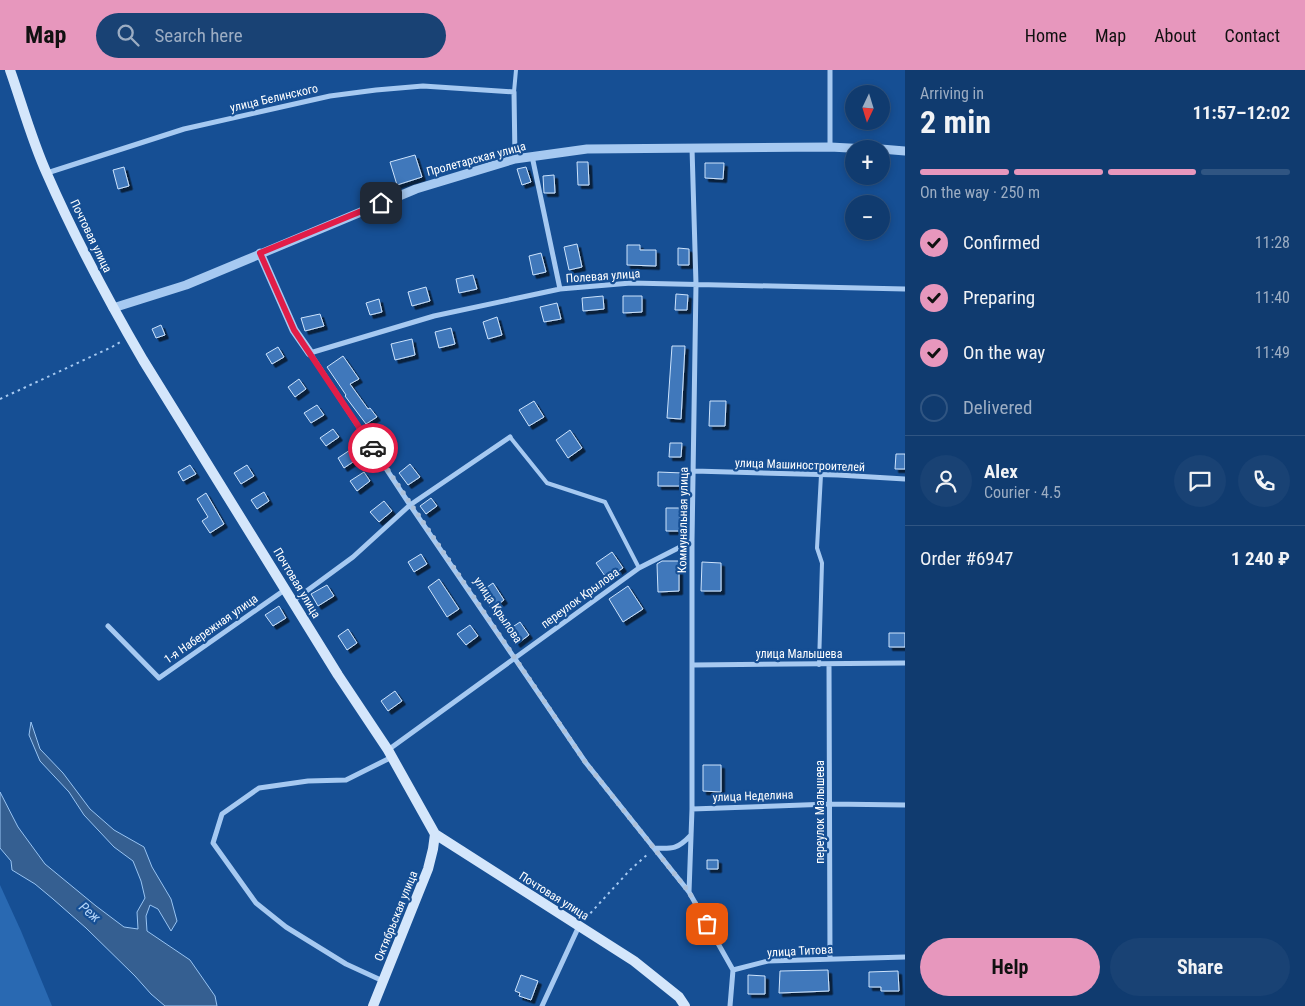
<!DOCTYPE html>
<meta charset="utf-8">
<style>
:root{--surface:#103b6f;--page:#194274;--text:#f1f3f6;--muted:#9cadc3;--line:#305582;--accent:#e797bd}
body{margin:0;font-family:"Roboto Condensed",sans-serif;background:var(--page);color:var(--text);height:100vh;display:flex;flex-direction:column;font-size:19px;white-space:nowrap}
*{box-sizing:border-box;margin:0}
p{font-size:16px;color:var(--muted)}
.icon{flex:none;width:28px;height:28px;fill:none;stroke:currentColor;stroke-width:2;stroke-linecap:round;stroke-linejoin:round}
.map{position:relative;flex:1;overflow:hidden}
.drawer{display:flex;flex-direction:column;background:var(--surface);width:400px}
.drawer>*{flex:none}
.needle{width:32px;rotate:184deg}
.tools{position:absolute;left:845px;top:15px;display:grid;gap:10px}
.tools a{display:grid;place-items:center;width:45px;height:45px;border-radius:50%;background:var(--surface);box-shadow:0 2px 8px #0003,0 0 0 1px var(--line);font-size:25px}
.pin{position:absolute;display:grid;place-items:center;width:42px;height:42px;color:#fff;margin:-21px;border-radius:10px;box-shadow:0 2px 8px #0006}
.courier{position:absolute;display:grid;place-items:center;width:50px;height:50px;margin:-25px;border:4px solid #e11d48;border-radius:50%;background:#fff;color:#222;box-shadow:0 1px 6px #0007}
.overview em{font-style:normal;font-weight:700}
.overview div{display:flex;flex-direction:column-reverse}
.overview{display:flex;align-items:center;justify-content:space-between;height:85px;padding:0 15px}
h1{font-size:32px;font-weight:700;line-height:38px}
.bar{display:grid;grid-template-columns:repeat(4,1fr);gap:8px 5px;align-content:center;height:60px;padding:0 15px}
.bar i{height:6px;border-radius:4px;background:var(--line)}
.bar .active{background:var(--accent)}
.bar p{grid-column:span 4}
.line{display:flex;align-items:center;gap:12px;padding:0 15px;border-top:1px solid var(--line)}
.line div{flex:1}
.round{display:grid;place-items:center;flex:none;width:52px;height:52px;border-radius:26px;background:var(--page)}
ol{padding:0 15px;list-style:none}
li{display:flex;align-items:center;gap:15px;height:55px}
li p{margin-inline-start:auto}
li .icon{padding:5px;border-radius:50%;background:var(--accent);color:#111;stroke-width:4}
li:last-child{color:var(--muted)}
li i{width:28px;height:28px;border:2px solid var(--line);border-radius:50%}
.primary-button{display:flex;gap:10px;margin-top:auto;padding:10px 15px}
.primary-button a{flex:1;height:58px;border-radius:30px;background:var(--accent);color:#111;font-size:20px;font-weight:700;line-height:58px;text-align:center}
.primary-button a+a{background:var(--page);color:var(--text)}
header{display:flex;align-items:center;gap:30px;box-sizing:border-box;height:70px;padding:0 25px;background:var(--accent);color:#111}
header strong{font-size:24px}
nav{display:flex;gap:28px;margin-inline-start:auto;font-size:18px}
.search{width:350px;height:45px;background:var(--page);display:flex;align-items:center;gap:12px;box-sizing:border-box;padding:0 18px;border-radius:28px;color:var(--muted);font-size:19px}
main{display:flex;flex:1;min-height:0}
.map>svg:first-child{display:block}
.green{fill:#2969b2}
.water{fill:#355f91;stroke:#98c4f3}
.building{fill:#3f78bb;stroke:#cde3fc;filter:url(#shadow)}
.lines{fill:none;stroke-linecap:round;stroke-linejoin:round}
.path{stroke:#a6c9f1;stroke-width:2;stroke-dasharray:2.5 4;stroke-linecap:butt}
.service{stroke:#a6c9f1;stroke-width:4}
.minor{stroke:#a6c9f1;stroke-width:5}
.tertiary{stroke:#a6c9f1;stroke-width:9}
.secondary{stroke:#d4e6fb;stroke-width:10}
.done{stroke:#adc1da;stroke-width:5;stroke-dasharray:0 9}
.route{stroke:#e11d48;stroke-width:6}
.labels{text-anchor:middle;stroke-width:4.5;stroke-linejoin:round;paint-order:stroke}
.street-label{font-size:12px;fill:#fff;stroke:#164f94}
.water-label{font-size:14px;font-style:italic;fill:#b2d3f8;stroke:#164f94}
</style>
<header>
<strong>Map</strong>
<div class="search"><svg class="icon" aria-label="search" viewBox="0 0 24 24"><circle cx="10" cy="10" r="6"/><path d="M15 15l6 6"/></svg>Search here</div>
<nav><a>Home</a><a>Map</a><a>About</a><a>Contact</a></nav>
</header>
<main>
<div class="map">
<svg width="905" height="936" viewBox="0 0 905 936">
<defs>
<filter id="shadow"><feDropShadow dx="3.5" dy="3.5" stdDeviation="0" flood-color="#0009"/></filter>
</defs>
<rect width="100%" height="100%" fill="#164f94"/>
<path class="green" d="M0 815 21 861 52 936H0Z"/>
<path class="water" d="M31 652 40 679 63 703 90 739 114 760 144 777 152 797 171 829 177 851 171 861 158 839 150 835 146 846 147 861 190 890 215 926 217 936H165L151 924 135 906 86 858 53 829 35 814 12 800 11 791 0 778V722L18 757 45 794 96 836 124 857 138 859 137 842 145 828 141 811 133 791 114 777 84 745 69 722 40 691 29 665Z"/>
<path class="building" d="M415 85 422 107 397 115 390 92Z
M577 92H588L589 115H578Z
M705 93H724L723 109 705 108Z
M124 97 129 116 118 119 113 100Z
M526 97 531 112 522 115 517 99Z
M554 105 555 123H544L543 106Z
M577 174 582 197 569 200 564 177Z
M627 175H640V180H656V196L627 195Z
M678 178 689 179V195H678Z
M541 183 546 202 533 205 529 186Z
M473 205 477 219 459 223 456 209Z
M426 217 430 231 412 236 408 222Z
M676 224 688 225 687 240H675Z
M603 226 604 239 583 241 582 228Z
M623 226H642V242L623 243Z
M379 229 382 242 370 245 366 233Z
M557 233 561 249 544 252 540 237Z
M320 244 324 256 305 261 301 248Z
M497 247 502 265 488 269 483 252Z
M161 255 165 265 156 268 152 259Z
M451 258 455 274 439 278 435 262Z
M412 269 415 285 395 290 391 274Z
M672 276H685L681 349 667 348Z
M278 277 284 287 272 294 266 284Z
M343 286 359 309 350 314 368 339 370 338 377 347 366 354 345 326 346 325 327 297Z
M299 309 306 319 295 327 288 317Z
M534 331 544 347 529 356 519 340Z
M710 331H726L725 356H709Z
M317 335 324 345 311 353 304 343Z
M333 359 339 367 326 376 320 368Z
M570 360 582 378 568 388 556 370Z
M670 373H682L681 387H669Z
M350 380 356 390 344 398 338 388Z
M896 384H905V399H895Z
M410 394 420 407 408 415 399 403Z
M190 395 196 404 183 411 178 402Z
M247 395 254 406 241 414 234 403Z
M364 402 370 411 357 421 350 411Z
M658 402 683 403 682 416H658Z
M264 422 269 431 257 439 251 430Z
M206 423 224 454 210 463 202 451 208 447 197 429Z
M431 428 437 436 426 444 420 436Z
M384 431 392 441 379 452 370 442Z
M666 438H680V461H666Z
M612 482 623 498 607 509 596 493Z
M421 484 427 494 414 502 408 492Z
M662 491H679V521L658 522 657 494Z
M702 492 721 493V521H701Z
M439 509 459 539 447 547 428 517Z
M493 513 504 530 492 539 480 522Z
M327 515 334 526 318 536 311 524Z
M628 516 643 539 623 552 609 529Z
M279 536 286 548 273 556 265 545Z
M520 552 529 565 517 574 508 560Z
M470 555 478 566 466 575 457 564Z
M348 559 357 573 347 580 338 566Z
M889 563H905V577H889Z
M395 621 402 631 388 641 381 631Z
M703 695H721V722L703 721Z
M707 790H718V799H707Z
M828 900 829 921 779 923 780 901Z
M898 901 899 921H881V917H869V902Z
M521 905 538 911 531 930 519 926 520 923 515 921Z
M748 905 765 906V924H748Z"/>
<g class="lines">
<path class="path" d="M0 329 112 277 122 271
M586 848 630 800 649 783"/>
<path class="service" d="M514 22 516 0
M510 367 547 413 605 432 639 498
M819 595 822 493 817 478 821 405"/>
<path class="minor" d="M830 77V0
M532 86 560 219
M47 103 184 59 330 26 376 20 423 16 514 22 515 89
M694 401 838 405 905 409
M293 531 353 487 410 435 510 367
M108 556 159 608 286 519
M829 594 830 889
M693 595 905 593
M388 680 639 498 692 471
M692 739 830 734 905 735
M654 778C673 779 678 779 691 765
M689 822 692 739V471L696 214 692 78
M733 900 689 822 586 693 410 435 310 283 434 246 560 219 631 213 905 219
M733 900 768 891 905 887
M383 911 346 894 286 857 256 833 213 773 222 744 259 718 308 711 346 710 392 687
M542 936 579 856
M730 936 733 900"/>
<path class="tertiary" d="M881 79 905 81
M260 183 294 260 310 283
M113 238 186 215 416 119 515 89 587 79 830 77 868 79"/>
<path class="secondary" d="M10 0C22 34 32 71 47 104 75 168 108 230 143 290L338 605 388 680 435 764 634 891 679 927 685 936
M373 936 428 799 433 779 435 764"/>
</g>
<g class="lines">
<path class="done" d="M373 378 586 693 689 822 707 854"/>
<path class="route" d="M373 378 294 260 260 183 381 133"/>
</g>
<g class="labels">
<g class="street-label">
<text transform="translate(274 28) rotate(-13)" y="4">улица Белинского</text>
<text transform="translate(476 89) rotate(-15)" y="4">Пролетарская улица</text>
<text transform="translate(91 166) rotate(64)" y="4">Почтовая улица</text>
<text transform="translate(603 206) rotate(-4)" y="4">Полевая улица</text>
<text transform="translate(800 395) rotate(2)" y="4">улица Машиностроителей</text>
<text transform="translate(683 450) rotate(-89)" y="4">Коммунальная улица</text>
<text transform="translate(297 513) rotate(59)" y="4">Почтовая улица</text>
<text transform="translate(580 528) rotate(-36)" y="4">переулок Крылова</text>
<text transform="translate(498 540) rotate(56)" y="4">улица Крылова</text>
<text transform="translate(211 559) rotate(-35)" y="4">1-я Набережная улица</text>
<text x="799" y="588">улица Малышева</text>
<text transform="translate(753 726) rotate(-2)" y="4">улица Неделина</text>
<text transform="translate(820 742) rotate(-90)" y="4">переулок Малышева</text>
<text transform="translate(554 826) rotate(32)" y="4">Почтовая улица</text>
<text transform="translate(396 846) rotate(-68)" y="4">Октябрьская улица</text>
<text transform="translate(800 881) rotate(-3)" y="4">улица Титова</text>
</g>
<g class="water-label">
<text transform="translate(90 842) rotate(40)" y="5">Реж</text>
</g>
</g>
</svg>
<div class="tools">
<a><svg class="needle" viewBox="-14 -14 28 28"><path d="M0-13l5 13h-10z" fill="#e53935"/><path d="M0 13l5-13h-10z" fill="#9cadc3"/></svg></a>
<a>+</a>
<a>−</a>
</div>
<div class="pin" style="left:707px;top:854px;background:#ea580c"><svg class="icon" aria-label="bag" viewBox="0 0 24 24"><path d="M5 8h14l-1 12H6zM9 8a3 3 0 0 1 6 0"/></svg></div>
<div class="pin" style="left:381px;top:133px;background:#1f2937"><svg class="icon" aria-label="home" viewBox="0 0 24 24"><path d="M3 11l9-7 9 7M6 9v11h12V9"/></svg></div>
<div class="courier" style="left:373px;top:378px"><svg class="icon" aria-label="car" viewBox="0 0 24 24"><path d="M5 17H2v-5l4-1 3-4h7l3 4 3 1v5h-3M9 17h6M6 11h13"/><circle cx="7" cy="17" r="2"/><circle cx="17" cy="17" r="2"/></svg></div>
</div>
<section class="drawer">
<div class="overview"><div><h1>2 min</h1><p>Arriving in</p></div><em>11:57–12:02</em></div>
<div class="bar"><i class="active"></i><i class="active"></i><i class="active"></i><i></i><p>On the way · 250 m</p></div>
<ol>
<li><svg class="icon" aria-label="check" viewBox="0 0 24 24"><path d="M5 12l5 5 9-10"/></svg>Confirmed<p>11:28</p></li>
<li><svg class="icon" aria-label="check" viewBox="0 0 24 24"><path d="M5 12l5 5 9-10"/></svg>Preparing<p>11:40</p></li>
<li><svg class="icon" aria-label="check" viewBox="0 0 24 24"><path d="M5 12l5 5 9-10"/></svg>On the way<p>11:49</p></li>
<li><i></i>Delivered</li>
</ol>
<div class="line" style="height:90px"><a class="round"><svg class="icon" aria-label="person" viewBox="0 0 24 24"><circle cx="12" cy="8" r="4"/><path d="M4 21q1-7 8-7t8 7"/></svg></a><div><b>Alex</b><p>Courier · 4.5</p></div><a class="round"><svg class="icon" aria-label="chat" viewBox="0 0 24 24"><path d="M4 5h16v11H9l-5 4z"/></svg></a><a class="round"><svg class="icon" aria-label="phone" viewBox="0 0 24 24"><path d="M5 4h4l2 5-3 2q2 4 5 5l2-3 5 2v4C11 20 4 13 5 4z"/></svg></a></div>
<div class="line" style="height:65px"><div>Order #6947</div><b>1 240 ₽</b></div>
<div class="primary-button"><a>Help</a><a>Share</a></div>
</section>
</main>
